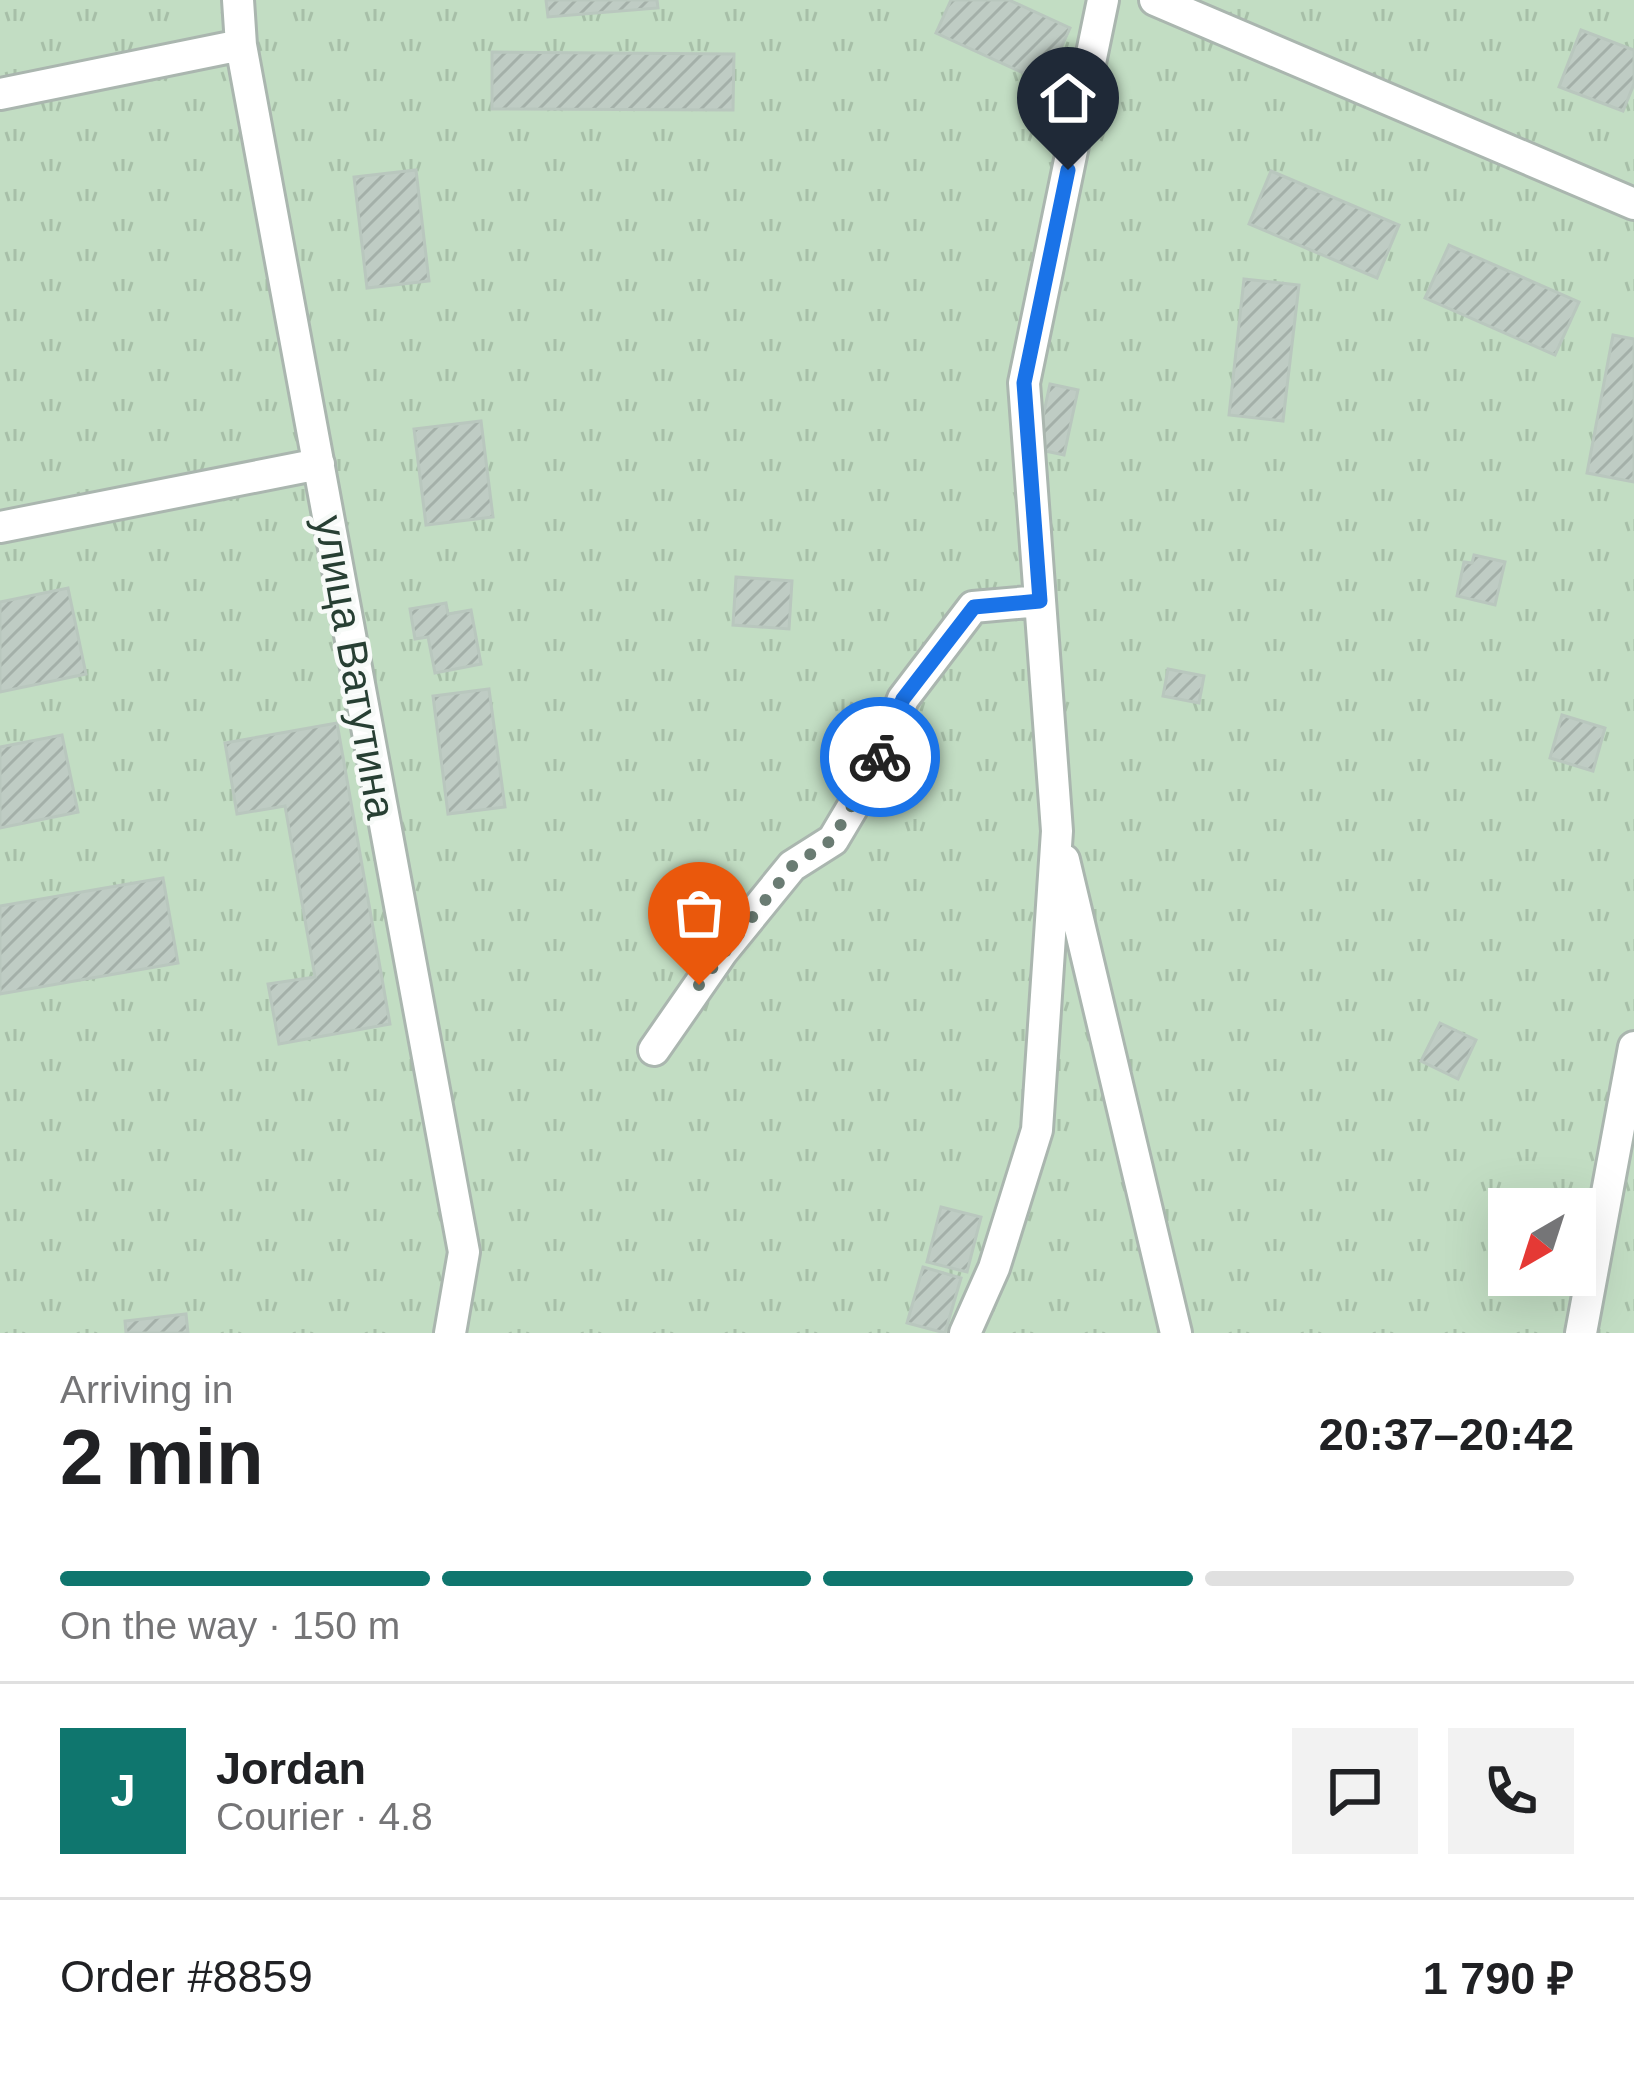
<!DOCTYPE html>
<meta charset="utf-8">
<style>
:root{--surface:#fff;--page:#f2f2f2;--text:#202124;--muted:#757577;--line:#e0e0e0;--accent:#0f766e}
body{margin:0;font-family:Helvetica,sans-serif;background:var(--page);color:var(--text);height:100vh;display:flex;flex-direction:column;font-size:45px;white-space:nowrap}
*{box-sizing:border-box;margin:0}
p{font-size:39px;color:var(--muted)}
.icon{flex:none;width:66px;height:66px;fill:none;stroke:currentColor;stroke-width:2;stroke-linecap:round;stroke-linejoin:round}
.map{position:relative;height:1333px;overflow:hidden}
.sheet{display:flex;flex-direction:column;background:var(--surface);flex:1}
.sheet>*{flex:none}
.needle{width:78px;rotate:219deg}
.controls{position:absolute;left:1488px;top:1188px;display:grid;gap:24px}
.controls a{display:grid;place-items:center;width:108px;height:108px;border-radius:0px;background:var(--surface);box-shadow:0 12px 48px #0002;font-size:60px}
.pin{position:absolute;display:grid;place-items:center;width:102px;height:102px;color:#fff;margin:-123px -51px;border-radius:50% 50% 50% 0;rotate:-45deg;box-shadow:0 0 12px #0007}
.pin .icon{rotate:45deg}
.courier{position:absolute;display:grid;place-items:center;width:120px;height:120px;margin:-60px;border:9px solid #1a73e8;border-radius:50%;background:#fff;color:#222;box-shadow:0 3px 15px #0007}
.headline em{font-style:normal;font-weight:700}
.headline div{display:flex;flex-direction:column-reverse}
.headline{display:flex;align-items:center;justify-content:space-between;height:204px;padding:0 60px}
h1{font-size:78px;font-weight:700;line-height:90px}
.bar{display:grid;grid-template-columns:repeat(4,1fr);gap:18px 12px;align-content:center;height:144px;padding:0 60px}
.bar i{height:15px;border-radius:9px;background:var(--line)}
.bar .on{background:var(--accent)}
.bar p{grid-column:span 4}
.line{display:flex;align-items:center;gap:30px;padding:0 60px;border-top:3px solid var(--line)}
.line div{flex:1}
.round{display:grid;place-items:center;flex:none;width:126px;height:126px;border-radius:0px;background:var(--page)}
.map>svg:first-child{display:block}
.park{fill:url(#park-tufts);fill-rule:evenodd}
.building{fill:url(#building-hatch);stroke:#b9c7be;stroke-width:3}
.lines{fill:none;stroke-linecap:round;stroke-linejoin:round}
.street-casing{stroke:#aab6af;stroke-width:36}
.street{stroke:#fff;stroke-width:30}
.done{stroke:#6a7c73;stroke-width:12;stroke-dasharray:0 21.6}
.route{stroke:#1a73e8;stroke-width:15}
.labels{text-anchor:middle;stroke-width:9;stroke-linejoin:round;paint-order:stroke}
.street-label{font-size:42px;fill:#273f33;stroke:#f7faf8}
</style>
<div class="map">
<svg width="1634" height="1333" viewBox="0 0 1634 1333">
<defs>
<pattern id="park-tufts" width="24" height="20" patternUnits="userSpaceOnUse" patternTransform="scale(3)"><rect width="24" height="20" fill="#c2ddc3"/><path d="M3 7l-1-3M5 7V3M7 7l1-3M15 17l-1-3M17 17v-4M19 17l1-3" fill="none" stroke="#a7bfa8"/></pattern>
<pattern id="building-hatch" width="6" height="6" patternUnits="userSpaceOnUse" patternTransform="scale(3)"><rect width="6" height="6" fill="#bfccc4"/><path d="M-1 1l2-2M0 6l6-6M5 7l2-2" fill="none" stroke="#a4b0a9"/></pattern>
</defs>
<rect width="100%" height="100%" fill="#e7eee9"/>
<path class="park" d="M0 0H1634V1333H0ZM1509 1209H1575V1275H1509Z"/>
<path class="building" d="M546 0H657L658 8 548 17Z
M951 0H1009L1070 28 1045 83 936 33Z
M1581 30 1634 50V84L1623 111 1559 87Z
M492 52 734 54 733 110 492 109Z
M416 170 429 281 367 288 354 177Z
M1271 171 1399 225 1377 278 1249 224Z
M1449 245 1579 302 1555 355 1425 298Z
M1244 279 1299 285 1283 421 1229 415Z
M1613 335 1634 339V482L1587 473Z
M1050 384 1078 390 1064 455 1036 449Z
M481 421 493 517 426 525 414 429Z
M1474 555 1505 562 1495 605 1457 596 1464 562 1472 563Z
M736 577 792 581 789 629 733 625Z
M68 588 86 674 0 692V602Z
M446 603 448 614 471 610 481 664 435 673 428 637 415 639 410 609Z
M1168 669 1204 676 1199 703 1163 696Z
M489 689 505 807 448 814 433 696Z
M1562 715 1605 728 1593 771 1550 758Z
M337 723 390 1024 279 1044 268 984 315 977 285 806 237 814 225 743Z
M62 735 78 812 0 828V747Z
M163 878 178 963 0 994V906Z
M1440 1023 1476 1040 1458 1079 1421 1061Z
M941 1207 981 1217 967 1272 927 1262Z
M923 1267 961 1278 945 1333 907 1323Z
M186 1314 188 1333H126L125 1321Z"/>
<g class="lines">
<defs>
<path id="street" d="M238 0 241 45 464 1252 450 1333
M1155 0 1634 204
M0 94 241 45
M0 527 319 464
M1064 860 1176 1333
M654 1050 722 952 792 866 833 840 877 766 903 699 973 607 1040 601
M965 1333 994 1268 1037 1130 1057 831 1024 383 1103 0
M1581 1333 1634 1047"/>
</defs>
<use href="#street" class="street-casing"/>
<use href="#street" class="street"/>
</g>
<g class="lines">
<path class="done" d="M699 985 792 866 832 840 880 757"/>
<path class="route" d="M880 757 903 699 974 607 1040 601 1024 383 1068 170"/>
</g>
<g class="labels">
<g class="street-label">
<text transform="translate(356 667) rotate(80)" y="15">улица Ватутина</text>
</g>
</g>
</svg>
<div class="controls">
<a><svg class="needle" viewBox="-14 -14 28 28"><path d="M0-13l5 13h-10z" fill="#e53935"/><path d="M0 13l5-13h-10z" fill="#757577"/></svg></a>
</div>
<div class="pin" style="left:699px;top:985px;background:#ea580c"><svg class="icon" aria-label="bag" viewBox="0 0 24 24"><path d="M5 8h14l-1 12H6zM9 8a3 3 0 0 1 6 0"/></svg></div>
<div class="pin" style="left:1068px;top:170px;background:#1f2937"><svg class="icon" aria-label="home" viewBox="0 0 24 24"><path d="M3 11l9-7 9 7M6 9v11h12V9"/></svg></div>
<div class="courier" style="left:880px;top:757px"><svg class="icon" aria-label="bike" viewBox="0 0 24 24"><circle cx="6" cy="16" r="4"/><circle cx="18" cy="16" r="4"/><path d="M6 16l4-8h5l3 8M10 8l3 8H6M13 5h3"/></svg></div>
</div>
<section class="sheet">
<div class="headline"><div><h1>2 min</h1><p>Arriving in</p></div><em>20:37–20:42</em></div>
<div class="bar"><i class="on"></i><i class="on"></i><i class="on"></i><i></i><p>On the way · 150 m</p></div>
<div class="line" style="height:216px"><b class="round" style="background:var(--accent);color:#fff">J</b><div><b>Jordan</b><p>Courier · 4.8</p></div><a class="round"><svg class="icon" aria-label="chat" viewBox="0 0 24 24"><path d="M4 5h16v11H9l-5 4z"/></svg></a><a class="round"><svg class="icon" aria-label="phone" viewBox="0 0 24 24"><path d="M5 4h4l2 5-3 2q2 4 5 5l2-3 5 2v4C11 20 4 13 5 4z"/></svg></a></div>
<div class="line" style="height:156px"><div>Order #8859</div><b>1 790 ₽</b></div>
</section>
